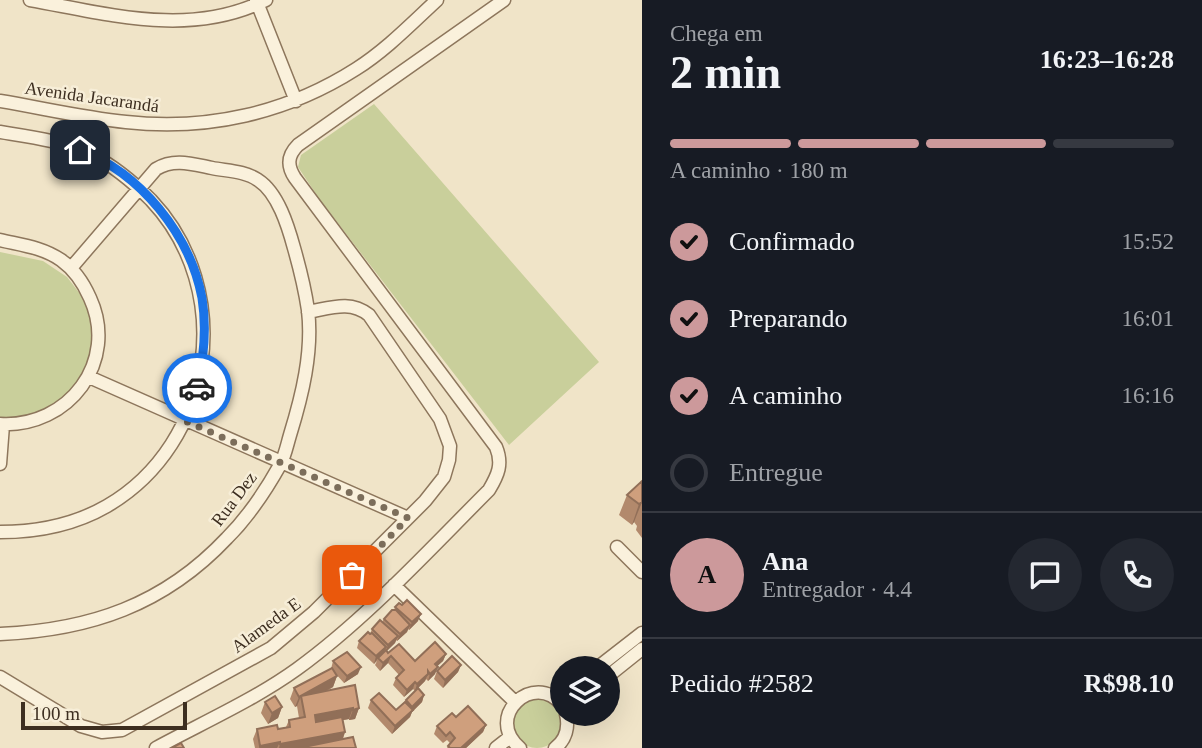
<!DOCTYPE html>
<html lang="pt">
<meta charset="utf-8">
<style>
:root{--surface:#171b24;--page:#242831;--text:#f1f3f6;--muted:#9ea1a6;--line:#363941;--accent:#cc999b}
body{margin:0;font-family:"Times New Roman",serif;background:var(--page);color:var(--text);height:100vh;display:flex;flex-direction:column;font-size:26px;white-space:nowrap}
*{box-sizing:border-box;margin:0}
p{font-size:23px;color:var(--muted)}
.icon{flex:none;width:38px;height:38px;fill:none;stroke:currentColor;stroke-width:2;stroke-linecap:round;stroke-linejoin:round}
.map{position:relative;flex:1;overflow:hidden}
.side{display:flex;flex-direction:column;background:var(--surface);width:560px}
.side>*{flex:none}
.fabs{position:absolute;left:550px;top:656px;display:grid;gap:14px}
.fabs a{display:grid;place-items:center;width:70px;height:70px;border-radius:50%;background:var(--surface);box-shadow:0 7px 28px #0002;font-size:35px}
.scale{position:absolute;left:21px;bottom:18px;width:166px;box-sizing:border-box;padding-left:7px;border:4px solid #3d2e20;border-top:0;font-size:19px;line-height:24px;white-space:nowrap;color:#3d2e20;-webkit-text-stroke:5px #f7eed8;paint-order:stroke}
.pin{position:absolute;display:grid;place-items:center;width:60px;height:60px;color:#fff;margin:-30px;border-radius:14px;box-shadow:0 4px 10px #0006}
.courier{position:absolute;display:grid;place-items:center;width:70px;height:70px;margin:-35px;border:5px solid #1a73e8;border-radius:50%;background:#fff;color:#222;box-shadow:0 2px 9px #0007}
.overview em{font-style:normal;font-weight:800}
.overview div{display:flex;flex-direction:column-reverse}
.overview{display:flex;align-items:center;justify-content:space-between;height:119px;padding:0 28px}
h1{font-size:46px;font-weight:800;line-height:52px}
.bar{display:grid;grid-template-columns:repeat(4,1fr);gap:10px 7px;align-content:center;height:84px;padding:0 28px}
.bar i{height:9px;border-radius:5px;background:var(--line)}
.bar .current{background:var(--accent)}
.bar p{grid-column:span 4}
.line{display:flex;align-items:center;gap:18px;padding:0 28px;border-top:2px solid var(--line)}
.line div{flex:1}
.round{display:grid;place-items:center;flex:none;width:74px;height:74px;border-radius:37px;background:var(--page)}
ol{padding:0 28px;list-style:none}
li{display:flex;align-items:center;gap:21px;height:77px}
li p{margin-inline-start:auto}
li .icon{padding:7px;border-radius:50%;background:var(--accent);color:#111;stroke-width:4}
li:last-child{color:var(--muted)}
li i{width:38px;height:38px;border:4px solid var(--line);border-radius:50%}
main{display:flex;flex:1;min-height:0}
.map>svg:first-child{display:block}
.green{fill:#c9cf9b}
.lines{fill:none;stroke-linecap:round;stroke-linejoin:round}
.minor-casing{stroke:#8d765c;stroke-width:15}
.minor{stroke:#faf1dc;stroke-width:12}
.wall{fill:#b2896c}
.shaded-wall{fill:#916f58}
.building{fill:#cf9f7d;stroke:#916f58;stroke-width:2}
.done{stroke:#7c6e5b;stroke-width:7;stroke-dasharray:0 12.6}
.route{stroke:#1a73e8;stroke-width:9}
.labels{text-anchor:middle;stroke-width:5;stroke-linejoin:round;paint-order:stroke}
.street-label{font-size:18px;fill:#3d2e20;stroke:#f7eed8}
</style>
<main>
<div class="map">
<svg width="642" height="748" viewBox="0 0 642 748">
<rect width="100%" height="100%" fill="#f0e4c8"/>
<path class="green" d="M374 104 599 362 509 445 320 200 298 167 301 155Z
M0 252 43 261 67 277 84 299 89 312 93 341 87 368 72 393 37 417 0 421Z
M512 723a25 25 0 1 1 50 0a25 25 0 1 1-50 0Z"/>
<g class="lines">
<defs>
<path id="minor" d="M30 0C109 14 190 38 266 0
M256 0 296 101
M0 101C42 108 84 118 126 122 208 131 287 113 356 69 386 50 411 24 437 0
M0 132C31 137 64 141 92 155 114 166 134 183 151 200 236 290 215 443 107 506 74 525 38 532 0 532
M0 240C21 245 42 247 61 260 75 270 83 282 90 298 119 361 69 428 0 424
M89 377 408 518
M0 464 3 425
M617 547 642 572
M394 585 515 702
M0 634C90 630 164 605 227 538 247 518 266 490 280 465 285 456 287 445 290 435 302 396 313 352 308 310 305 290 300 269 294 248 288 226 278 193 258 180 245 171 227 171 212 168 192 164 174 158 156 169L71 268
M597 668 642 633
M0 677 81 726 102 732 122 730 271 648 314 612 425 501 444 477 449 460 450 446 440 419 369 315C350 300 331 308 308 312
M607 677 642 649
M156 748C202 723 254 700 297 669 367 618 428 551 489 490 498 475 503 464 496 447L295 178C287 166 287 156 298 145L504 0
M496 748 510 737
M520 748C483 717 534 670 562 705
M555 748C566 740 569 727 566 714"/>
</defs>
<use href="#minor" class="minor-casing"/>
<use href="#minor" class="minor"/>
</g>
<path class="wall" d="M642 481V538L636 530 637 526 634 522 632 525 619 515 627 495Z
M395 607 418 621 409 630 408 629 407 632 397 641 396 640 395 643 386 651 388 653 415 661 446 654 443 661 437 666 435 674 428 681 426 679 425 681 418 688 424 695 422 702 412 712 410 717 392 734 368 708 371 700 396 710 415 691 413 689 404 697 393 685 396 678 399 675 388 663 380 671 375 665 377 661 374 664 357 648 359 641 370 634 372 629 382 622 384 619 394 610Z
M333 661 358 674 344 683 335 673 337 676 333 687 327 691 359 708 355 719 349 720V719L343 720 345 732 343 739 356 748H255L253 739 257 729H278L286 727 289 720 299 718 297 706 295 707 290 699 294 688 331 669Z
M461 665 458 672 443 688 434 679 437 671Z
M265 702 282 707 278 718 268 724 261 713Z
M456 717 486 725 483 732 466 748H447L450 743 447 740 443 743 434 734 437 726Z"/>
<path class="shaded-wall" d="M642 502 634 522 632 525 639 504Z
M421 614 418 621 409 630 412 622Z
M410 625 407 632 397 641 400 634Z
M398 636 395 643 385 653 388 645Z
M386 647 383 654 378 658 374 664 376 656Z
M446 654 443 661 432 671 435 664Z
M391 656 388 663 380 671 383 663Z
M461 665 458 672 443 688 445 680Z
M361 667 358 674 344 683 347 676Z
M438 667 435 674 428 681 430 674Z
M428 674 425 681 415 691 417 684Z
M337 676 333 687 302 703 301 696 297 706 295 707 299 697Z
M415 682 413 689 404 697 407 690Z
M424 695 422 702 412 712 410 717 392 734 395 726 410 712 412 707Z
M282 707 278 718 268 724 272 713Z
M353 708 349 719 311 726 315 715Z
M359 708 355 719 349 720 353 710Z
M486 725 483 732 466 748H462Z
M345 732 341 743 314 748H279L280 744Z
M280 742 277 748H259L260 746Z"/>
<path class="building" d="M642 481V502L639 504 627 495Z
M407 600 421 614 412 622 395 607 399 603 402 605Z
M392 610H396L410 625 400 634 384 619Z
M380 620 398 636 388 645 372 629Z
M368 632 370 634 372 633 386 647 376 656 359 641Z
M435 642 446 654 435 664 438 667 430 674 428 671V674L417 684 415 682 407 690 396 678 404 670 391 656 383 663 378 658 386 650 388 653 399 644 415 661Z
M347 652 361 667 347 676 333 661Z
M452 656 461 665 445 680 437 671Z
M332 668 337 676 299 697 294 688Z
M355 685 359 708 353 710V708L315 715 316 722 342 717 345 732 280 744V742L260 746 257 729 277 725 278 729 290 727 289 720 305 717 301 696Z
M418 688 424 695 412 707 406 700Z
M379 693 396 710 405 702 413 710 395 726 371 700Z
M275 696 282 707 272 713 265 702Z
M468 706 486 725 462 747 463 748H450L448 746 455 738 450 732 446 736 437 726 452 713 456 717Z
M353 737 356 748H299Z
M181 743 184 748H172Z"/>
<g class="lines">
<path class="done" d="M197 388 185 421 408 518 352 575"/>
<path class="route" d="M80 150C140 173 190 234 202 298 207 329 204 358 197 388"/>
</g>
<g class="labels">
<g class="street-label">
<text transform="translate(92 97) rotate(8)" y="6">Avenida Jacarandá</text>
<text transform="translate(234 499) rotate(-53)" y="6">Rua Dez</text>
<text transform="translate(266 625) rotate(-36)" y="6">Alameda E</text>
</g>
</g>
</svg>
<div class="fabs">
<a><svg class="icon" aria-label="layers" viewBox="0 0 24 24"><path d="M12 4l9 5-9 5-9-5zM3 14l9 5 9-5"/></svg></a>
</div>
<div class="scale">100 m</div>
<div class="pin" style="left:352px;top:575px;background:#ea580c"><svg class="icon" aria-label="bag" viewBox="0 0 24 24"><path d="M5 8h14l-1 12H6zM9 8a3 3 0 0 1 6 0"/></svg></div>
<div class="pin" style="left:80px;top:150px;background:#1f2937"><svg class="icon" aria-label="home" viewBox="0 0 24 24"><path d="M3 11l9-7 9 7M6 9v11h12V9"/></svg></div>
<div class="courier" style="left:197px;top:388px"><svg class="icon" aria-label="car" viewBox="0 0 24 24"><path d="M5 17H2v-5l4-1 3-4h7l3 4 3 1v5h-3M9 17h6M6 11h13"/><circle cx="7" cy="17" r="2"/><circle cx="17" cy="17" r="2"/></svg></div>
</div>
<section class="side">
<div class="overview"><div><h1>2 min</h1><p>Chega em</p></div><em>16:23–16:28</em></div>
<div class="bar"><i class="current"></i><i class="current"></i><i class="current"></i><i></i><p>A caminho · 180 m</p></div>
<ol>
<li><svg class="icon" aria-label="check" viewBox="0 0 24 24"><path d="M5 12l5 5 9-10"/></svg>Confirmado<p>15:52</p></li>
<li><svg class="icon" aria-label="check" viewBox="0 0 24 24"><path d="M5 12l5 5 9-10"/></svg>Preparando<p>16:01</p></li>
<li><svg class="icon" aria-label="check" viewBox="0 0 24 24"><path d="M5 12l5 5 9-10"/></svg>A caminho<p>16:16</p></li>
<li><i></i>Entregue</li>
</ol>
<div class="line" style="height:126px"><b class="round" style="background:var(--accent);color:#111">A</b><div><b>Ana</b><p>Entregador · 4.4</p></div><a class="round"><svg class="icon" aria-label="chat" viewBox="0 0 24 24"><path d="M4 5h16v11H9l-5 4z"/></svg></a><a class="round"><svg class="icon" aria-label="phone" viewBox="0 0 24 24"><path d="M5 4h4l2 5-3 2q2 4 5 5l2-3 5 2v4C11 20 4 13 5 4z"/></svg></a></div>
<div class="line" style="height:91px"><div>Pedido #2582</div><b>R$98.10</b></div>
</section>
</main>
